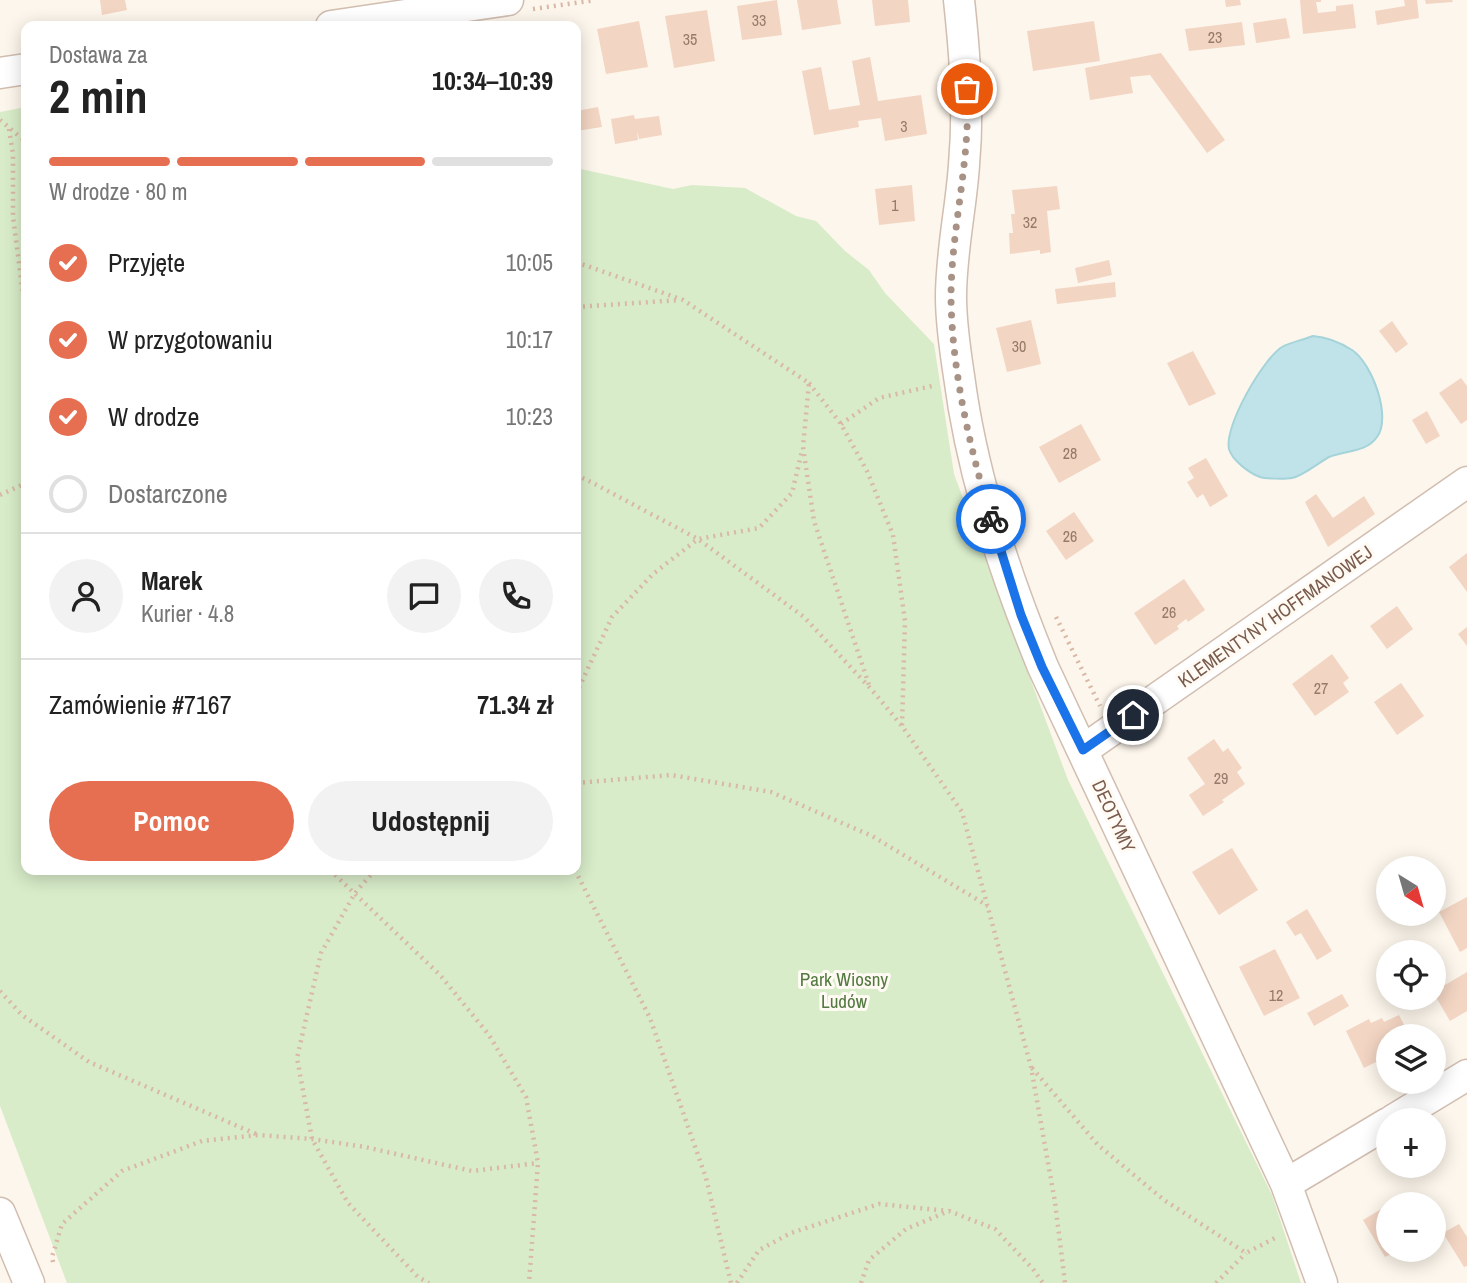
<!DOCTYPE html>
<html lang="pl">
<meta charset="utf-8">
<style>
:root{--surface:#fff;--page:#f2f2f2;--text:#222;--muted:#767676;--line:#e0e0e0;--accent:#e76f51}
body{margin:0;font-family:"Archivo Narrow",sans-serif;background:var(--page);color:var(--text);height:100vh;display:flex;flex-direction:column;font-size:26px;white-space:nowrap}
*{box-sizing:border-box;margin:0}
p{font-size:23px;color:var(--muted)}
.icon{flex:none;width:38px;height:38px;fill:none;stroke:currentColor;stroke-width:2;stroke-linecap:round;stroke-linejoin:round}
.map{position:relative;flex:1;overflow:hidden}
.drawer{position:absolute;left:21px;top:21px;width:560px;height:854px;display:flex;flex-direction:column;background:var(--surface);border-radius:14px;box-shadow:0 4px 18px #0003}
.drawer>*{flex:none}
.needle{width:46px;rotate:143deg}
.buttons{position:absolute;left:1376px;top:856px;display:grid;gap:14px}
.buttons a{display:grid;place-items:center;width:70px;height:70px;border-radius:50%;background:var(--surface);box-shadow:0 4px 18px #0003;font-size:35px}
.pin{position:absolute;display:grid;place-items:center;width:60px;height:60px;color:#fff;margin:-30px;border:4px solid #fff;border-radius:50%;box-shadow:0 2px 7px #0007}
.courier{position:absolute;display:grid;place-items:center;width:70px;height:70px;margin:-35px;border:5px solid #1a73e8;border-radius:50%;background:#fff;color:#222;box-shadow:0 2px 9px #0007}
.headline em{font-style:normal;font-weight:800}
.headline div{display:flex;flex-direction:column-reverse}
.headline{display:flex;align-items:center;justify-content:space-between;height:119px;padding:0 28px}
h1{font-size:46px;font-weight:800;line-height:52px}
.bar{display:grid;grid-template-columns:repeat(4,1fr);gap:10px 7px;align-content:center;height:84px;padding:0 28px}
.bar i{height:9px;border-radius:5px;background:var(--line)}
.bar .active{background:var(--accent)}
.bar p{grid-column:span 4}
.line{display:flex;align-items:center;gap:18px;padding:0 28px;border-top:2px solid var(--line)}
.line div{flex:1}
.round{display:grid;place-items:center;flex:none;width:74px;height:74px;border-radius:37px;background:var(--page)}
ol{padding:0 28px;list-style:none}
li{display:flex;align-items:center;gap:21px;height:77px}
li p{margin-inline-start:auto}
li .icon{padding:7px;border-radius:50%;background:var(--accent);color:#fff;stroke-width:4}
li:last-child{color:var(--muted)}
li i{width:38px;height:38px;border:4px solid var(--line);border-radius:50%}
.cta{display:flex;gap:14px;margin-top:auto;padding:14px 28px}
.cta a{flex:1;height:80px;border-radius:42px;background:var(--accent);color:#fff;font-size:28px;font-weight:800;line-height:80px;text-align:center}
.cta a+a{background:var(--page);color:var(--text)}
.map>svg:first-child{display:block}
.green{fill:#d8ecc9}
.water{fill:#bfe3e8;stroke:#a5d3da;stroke-width:2}
.building{fill:#f3d5c3}
.lines{fill:none;stroke-linecap:round;stroke-linejoin:round}
.minor-casing{stroke:#d1beb0;stroke-width:33}
.path{stroke:#d9b8a5;stroke-width:4.5;stroke-dasharray:2 5;stroke-linecap:butt}
.minor{stroke:#fff;stroke-width:30}
.done{stroke:#a89285;stroke-width:7;stroke-dasharray:0 12.6}
.route{stroke:#1a73e8;stroke-width:9}
.labels{text-anchor:middle;stroke-width:6;stroke-linejoin:round;paint-order:stroke}
.number-label{font-size:16px;fill:#987a6a}
.street-label{font-size:19px;fill:#7a5c4d;stroke:#fffaf3}
.park-label{font-size:19px;fill:#537a41;stroke:#fffaf3}
</style>
<div class="map">
<svg width="1467" height="1283" viewBox="0 0 1467 1283">
<rect width="100%" height="100%" fill="#fdf6ec"/>
<path class="green" d="M26 107V870H576V168L673 189 692 185 745 188 796 216 816 221 845 251 869 270 885 293 934 344 954 474 1068 780 1272 1195 1301 1283H67L0 1106V112Z"/>
<path class="water" d="M1313 336C1326 337 1341 343 1352 350 1372 363 1392 417 1377 437 1366 453 1345 450 1329 457 1318 463 1303 476 1292 478 1286 479 1265 479 1260 477 1249 473 1232 460 1229 449 1224 426 1263 359 1282 347 1291 342 1303 340 1313 336Z"/>
<path class="building" d="M100 0H125L127 10 102 15Z
M777 0 782 35 742 40 737 6Z
M797 0H837L841 24 802 30Z
M872 0H908L910 22 875 26Z
M1225 0H1240L1241 5 1226 7Z
M1300 0H1321V2H1316L1318 13 1336 11V6L1353 4 1356 28 1303 34Z
M1404 0H1417L1419 18 1377 25 1375 11 1405 6Z
M1425 0H1452L1453 2 1426 4Z
M707 10 715 61 674 68 665 16Z
M1286 18 1290 38 1256 43 1253 23Z
M639 21 648 67 606 74 597 29Z
M1094 21 1100 61 1033 71 1027 31Z
M1242 22 1245 45 1189 51 1185 29Z
M1161 53 1225 140 1207 153 1150 75 1130 77 1133 93 1090 100 1085 68Z
M870 57 878 101 921 95 927 134 885 141 881 118 858 121 859 127 814 135 802 71 821 67 829 110 860 105 852 61Z
M598 107 602 127 576 131V111Z
M634 115 635 119 659 116 662 135 639 139 637 131 638 140 615 144 611 119Z
M912 185 915 221 879 225 875 189Z
M1057 186 1060 209 1047 211 1051 252 1040 254V250L1010 254 1009 233H1013L1011 214H1015L1012 190Z
M1109 260 1112 275 1078 283 1075 268Z
M1115 282 1116 297 1057 304 1055 289Z
M1031 320 1041 364 1007 372 996 328Z
M1392 321 1408 344 1396 353 1379 331Z
M1193 351 1216 394 1189 406 1167 363Z
M1461 378 1467 386V420L1461 424 1439 393Z
M1427 411 1440 436 1426 444 1412 420Z
M1081 424 1101 460 1059 483 1039 447Z
M1206 458 1228 496 1210 507 1203 494 1197 498 1187 482 1194 478 1188 468Z
M1316 494 1333 518 1364 496 1375 514 1328 547 1305 502Z
M1074 512 1094 541 1066 560 1046 531Z
M1467 553V592L1449 567Z
M1184 579 1205 610 1188 622 1186 619 1177 626 1179 629 1155 645 1134 613Z
M1397 606 1413 629 1387 649 1370 626Z
M1467 627V646L1458 634Z
M1332 654 1349 678 1343 683 1349 692 1315 716 1292 684Z
M1401 683 1424 716 1397 735 1374 702Z
M1214 739 1223 752 1228 748 1242 768 1237 772 1245 784 1222 800 1224 802 1203 816 1189 795 1205 784 1187 758Z
M1232 848 1258 890 1219 915 1192 872Z
M1467 897V948L1460 952 1439 912Z
M1307 909 1332 951 1317 960 1301 933 1295 936 1286 922Z
M1275 949 1300 998 1264 1016 1239 967Z
M1467 972V1011L1450 1021 1433 992Z
M1342 994 1349 1006 1314 1026 1307 1013Z
M1399 1015 1410 1036H1388V1056L1364 1068 1346 1031 1369 1019 1371 1023 1382 1018 1384 1022Z
M1388 1205V1250H1399L1385 1257 1363 1220Z
M1459 1224 1467 1237V1266L1464 1267 1443 1233Z"/>
<g class="lines">
<defs>
<path id="minor" d="M959 0C965 56 969 108 964 165 961 209 951 252 951 297 951 323 955 350 959 376 972 476 1005 574 1043 667L1286 1184 1322 1283
M331 26 508 0
M0 73 26 69
M1083 750 1467 482
M1393 1120 1467 1075
M1286 1184 1388 1123
M0 1213 29 1283"/>
</defs>
<use href="#minor" class="minor-casing"/>
<path class="path" d="M533 9 595 0
M0 120 26 142
M9 129 13 154V217L26 317
M576 262 683 300 809 383 803 447 814 521 869 685
M576 307 680 300
M809 383 841 424 867 471 893 535 905 621 902 726
M841 424 879 398 932 386
M576 475 591 482 698 539 804 617 871 689 902 726 962 812 1031 1067 1055 1202 1065 1283
M0 495 26 483
M1056 617 1100 706
M576 694 612 617 653 574 698 539 759 528 792 493 802 451
M576 783 671 775 771 792 872 836 988 906
M330 870 440 975 489 1035 526 1097 538 1163 529 1283
M375 870 355 893 321 953 297 1058 312 1139 348 1203 418 1277 429 1283
M575 870 650 1018 706 1178 731 1283
M0 991 22 1015 89 1062 256 1134
M1032 1068 1098 1145 1164 1200 1246 1253 1277 1237
M53 1262 52 1257 62 1224 122 1171 202 1141 258 1135 312 1139 365 1147 472 1171 538 1163
M737 1283 759 1250 791 1233 879 1204 948 1211
M861 1283 869 1260 906 1229 949 1211 995 1229 1033 1269 1043 1283
M1216 1283 1246 1253"/>
<use href="#minor" class="minor"/>
</g>
<g class="lines">
<path class="done" d="M967 89C971 160 951 228 951 298 952 373 970 447 991 519"/>
<path class="route" d="M991 519 1021 615 1042 667 1083 750 1133 715"/>
</g>
<g class="labels">
<g class="number-label">
<text x="759" y="26">33</text>
<text x="1215" y="43">23</text>
<text x="690" y="45">35</text>
<text x="904" y="132">3</text>
<text x="895" y="211">1</text>
<text x="1030" y="228">32</text>
<text x="1019" y="352">30</text>
<text x="1070" y="459">28</text>
<text x="1070" y="542">26</text>
<text x="1169" y="618">26</text>
<text x="1321" y="694">27</text>
<text x="1221" y="784">29</text>
<text x="1276" y="1001">12</text>
</g>
<g class="street-label">
<text transform="translate(1275 616) rotate(-35)" y="7">KLEMENTYNY HOFFMANOWEJ</text>
<text transform="translate(1114 816) rotate(65)" y="7">DEOTYMY</text>
</g>
<g class="park-label">
<text x="844" y="986">Park Wiosny<tspan x="844" dy="22">Ludów</tspan></text>
</g>
</g>
</svg>
<div class="buttons">
<a><svg class="needle" viewBox="-14 -14 28 28"><path d="M0-13l5 13h-10z" fill="#e53935"/><path d="M0 13l5-13h-10z" fill="#767676"/></svg></a>
<a><svg class="icon" aria-label="locate" viewBox="0 0 24 24"><circle cx="12" cy="12" r="6"/><path d="M12 2v4M12 18v4M2 12h4M18 12h4"/></svg></a>
<a><svg class="icon" aria-label="layers" viewBox="0 0 24 24"><path d="M12 4l9 5-9 5-9-5zM3 14l9 5 9-5"/></svg></a>
<a>+</a>
<a>−</a>
</div>
<div class="pin" style="left:967px;top:89px;background:#ea580c"><svg class="icon" aria-label="bag" viewBox="0 0 24 24"><path d="M5 8h14l-1 12H6zM9 8a3 3 0 0 1 6 0"/></svg></div>
<div class="pin" style="left:1133px;top:715px;background:#1f2937"><svg class="icon" aria-label="home" viewBox="0 0 24 24"><path d="M3 11l9-7 9 7M6 9v11h12V9"/></svg></div>
<div class="courier" style="left:991px;top:519px"><svg class="icon" aria-label="bike" viewBox="0 0 24 24"><circle cx="6" cy="16" r="4"/><circle cx="18" cy="16" r="4"/><path d="M6 16l4-8h5l3 8M10 8l3 8H6M13 5h3"/></svg></div>
<section class="drawer">
<div class="headline"><div><h1>2 min</h1><p>Dostawa za</p></div><em>10:34–10:39</em></div>
<div class="bar"><i class="active"></i><i class="active"></i><i class="active"></i><i></i><p>W drodze · 80 m</p></div>
<ol>
<li><svg class="icon" aria-label="check" viewBox="0 0 24 24"><path d="M5 12l5 5 9-10"/></svg>Przyjęte<p>10:05</p></li>
<li><svg class="icon" aria-label="check" viewBox="0 0 24 24"><path d="M5 12l5 5 9-10"/></svg>W przygotowaniu<p>10:17</p></li>
<li><svg class="icon" aria-label="check" viewBox="0 0 24 24"><path d="M5 12l5 5 9-10"/></svg>W drodze<p>10:23</p></li>
<li><i></i>Dostarczone</li>
</ol>
<div class="line" style="height:126px"><a class="round"><svg class="icon" aria-label="person" viewBox="0 0 24 24"><circle cx="12" cy="8" r="4"/><path d="M4 21q1-7 8-7t8 7"/></svg></a><div><b>Marek</b><p>Kurier · 4.8</p></div><a class="round"><svg class="icon" aria-label="chat" viewBox="0 0 24 24"><path d="M4 5h16v11H9l-5 4z"/></svg></a><a class="round"><svg class="icon" aria-label="phone" viewBox="0 0 24 24"><path d="M5 4h4l2 5-3 2q2 4 5 5l2-3 5 2v4C11 20 4 13 5 4z"/></svg></a></div>
<div class="line" style="height:91px"><div>Zamówienie #7167</div><b>71.34 zł</b></div>
<div class="cta"><a>Pomoc</a><a>Udostępnij</a></div>
</section>
</div>
